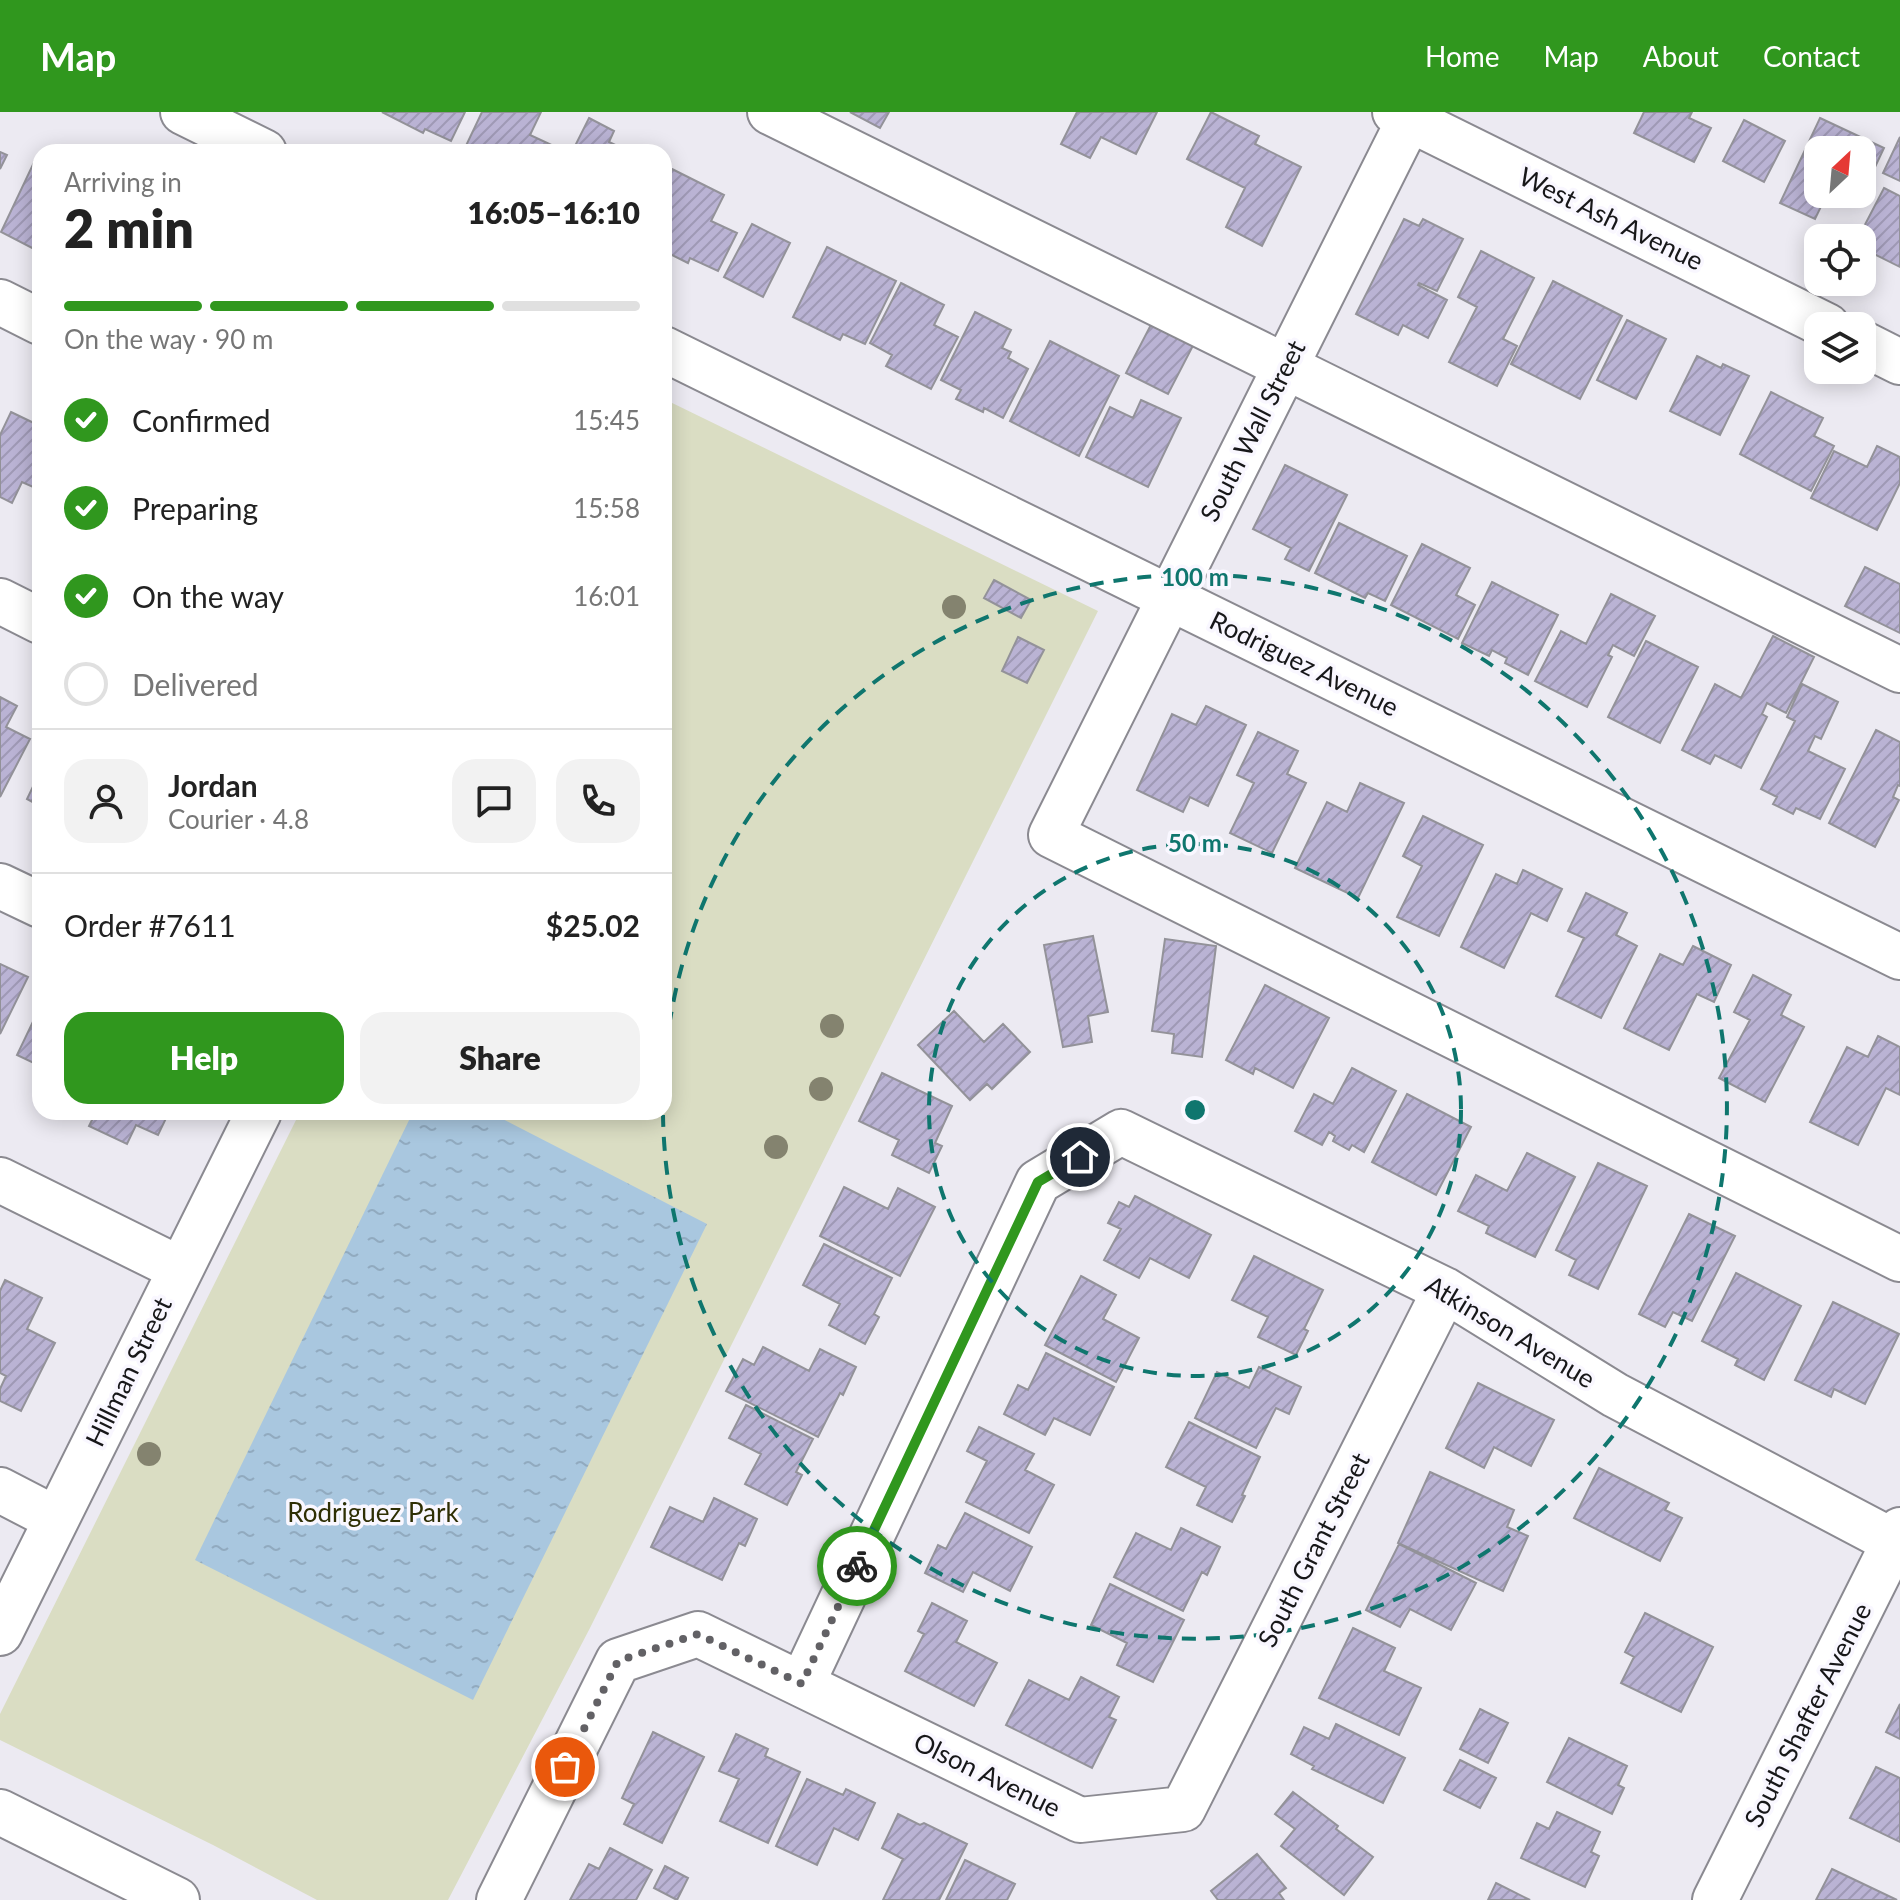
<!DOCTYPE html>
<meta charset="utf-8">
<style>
:root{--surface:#fff;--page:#f2f2f2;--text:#222;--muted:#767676;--line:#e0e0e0;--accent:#30971e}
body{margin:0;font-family:Lato,sans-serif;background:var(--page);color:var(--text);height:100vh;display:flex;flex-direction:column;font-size:30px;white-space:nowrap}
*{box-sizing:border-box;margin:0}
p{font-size:26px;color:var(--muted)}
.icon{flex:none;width:44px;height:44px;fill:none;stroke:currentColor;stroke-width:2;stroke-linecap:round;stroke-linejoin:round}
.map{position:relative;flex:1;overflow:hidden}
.drawer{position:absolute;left:32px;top:32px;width:640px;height:976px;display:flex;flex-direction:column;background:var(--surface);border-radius:24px;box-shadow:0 4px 20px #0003}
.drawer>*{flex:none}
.needle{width:52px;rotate:26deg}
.fabs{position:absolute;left:1804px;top:24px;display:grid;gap:16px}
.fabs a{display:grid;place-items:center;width:72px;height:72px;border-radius:16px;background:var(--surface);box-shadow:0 4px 20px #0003;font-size:40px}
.pin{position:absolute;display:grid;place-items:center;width:68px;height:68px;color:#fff;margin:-34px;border:4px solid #fff;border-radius:50%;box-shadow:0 2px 8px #0007}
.courier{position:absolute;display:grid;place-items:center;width:80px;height:80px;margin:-40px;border:6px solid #30971e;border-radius:50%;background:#fff;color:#222;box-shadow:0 2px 10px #0007}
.summary em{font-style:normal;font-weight:800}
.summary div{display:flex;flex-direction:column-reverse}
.summary{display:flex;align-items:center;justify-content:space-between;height:136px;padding:0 32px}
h1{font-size:52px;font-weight:800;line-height:60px}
.bar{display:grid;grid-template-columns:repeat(4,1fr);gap:12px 8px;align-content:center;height:96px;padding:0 32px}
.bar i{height:10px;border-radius:6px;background:var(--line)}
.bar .active{background:var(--accent)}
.bar p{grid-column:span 4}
.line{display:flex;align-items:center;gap:20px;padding:0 32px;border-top:2px solid var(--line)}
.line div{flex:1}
.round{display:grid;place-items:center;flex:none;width:84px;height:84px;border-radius:24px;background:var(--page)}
ol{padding:0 32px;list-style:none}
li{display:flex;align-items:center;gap:24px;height:88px}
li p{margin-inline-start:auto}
li .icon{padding:8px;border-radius:50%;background:var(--accent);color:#fff;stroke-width:4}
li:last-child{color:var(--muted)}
li i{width:44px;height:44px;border:4px solid var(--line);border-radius:50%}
.cta{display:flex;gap:16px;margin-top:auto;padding:16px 32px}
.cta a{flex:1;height:92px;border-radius:24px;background:var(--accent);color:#fff;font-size:32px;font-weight:800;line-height:92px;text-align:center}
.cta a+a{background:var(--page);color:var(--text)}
header{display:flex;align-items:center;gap:48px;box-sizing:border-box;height:112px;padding:0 40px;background:var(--accent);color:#fff}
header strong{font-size:38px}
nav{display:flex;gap:44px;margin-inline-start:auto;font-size:28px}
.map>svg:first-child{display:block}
.green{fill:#daddc3}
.water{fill:url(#water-ripples)}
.building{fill:url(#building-hatch);stroke:#939299;stroke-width:2}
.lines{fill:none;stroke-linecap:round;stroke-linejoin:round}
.minor-casing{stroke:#8b8a91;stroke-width:48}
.major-casing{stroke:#8b8a91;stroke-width:48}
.minor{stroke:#fff;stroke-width:44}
.major{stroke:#fff;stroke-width:44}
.tree{fill:#84836f}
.done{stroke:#626165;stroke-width:8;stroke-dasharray:0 14.4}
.route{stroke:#30971e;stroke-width:10}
.ring{fill:none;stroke:#0f766e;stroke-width:4;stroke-dasharray:14 10}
.labels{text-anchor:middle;stroke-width:7;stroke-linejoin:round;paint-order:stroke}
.street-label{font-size:26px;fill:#171719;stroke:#f9f7ff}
.park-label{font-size:26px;fill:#2e2f04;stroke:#f9f7ff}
.centre{fill:#0f766e;stroke:#f9f7ff;stroke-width:4}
.ring-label{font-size:24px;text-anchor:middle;font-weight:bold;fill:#0f766e;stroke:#f9f7ff;stroke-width:7;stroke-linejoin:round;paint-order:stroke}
</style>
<header>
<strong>Map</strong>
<nav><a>Home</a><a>Map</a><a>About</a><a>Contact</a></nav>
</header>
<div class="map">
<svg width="1900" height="1788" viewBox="0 0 1900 1788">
<defs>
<pattern id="water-ripples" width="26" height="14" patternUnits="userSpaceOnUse" patternTransform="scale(2)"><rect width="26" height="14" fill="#a9c7df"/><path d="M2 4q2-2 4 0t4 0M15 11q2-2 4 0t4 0" fill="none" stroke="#91aabf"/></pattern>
<pattern id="building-hatch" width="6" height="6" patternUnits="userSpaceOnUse" patternTransform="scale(2)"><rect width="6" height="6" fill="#bab3d4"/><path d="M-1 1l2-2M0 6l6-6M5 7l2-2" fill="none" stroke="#9f99b5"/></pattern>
</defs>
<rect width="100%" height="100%" fill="#eceaf2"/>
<path class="green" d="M664 287 1098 499 590 1516 448 1788H317L213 1733 0 1628V1602L300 1000H664Z"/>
<path class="water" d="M413 1000H489L707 1112 473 1588 195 1448Z"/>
<path class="building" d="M382 0H465L451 29 425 17 423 21Z
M482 0H541L530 23 556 35 554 40H463Z
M850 0H889L880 16Z
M1077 0H1157L1136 42 1101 25 1090 46 1061 32Z
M1211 0 1259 24 1255 32 1301 55 1262 134 1226 115 1245 76 1187 47Z
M1644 0H1692L1689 6 1711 16 1694 50 1634 21Z
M589 6 614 19 609 30 630 40H572Z
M1820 6 1884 36 1860 87 1854 84 1850 94 1829 83 1862 82V38H1818V82H1827L1815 107 1780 91Z
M1744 8 1785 29 1764 70 1723 49Z
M1900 25V69L1883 61Z
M0 40 7 43 0 57Z
M36 46 40 48V140L1 120Z
M672 57 724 83 711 109 737 121 718 159 690 146 688 151 664 139V74Z
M1884 76 1900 84V155L1862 136V126H1858Z
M1404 107 1419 114 1423 107 1463 127 1437 179 1419 171 1418 173 1447 188 1428 226 1403 213 1398 223 1356 202Z
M752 112 790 131 763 185 724 165Z
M827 135 896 169 865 232 843 222 840 228 793 205Z
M1481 139 1534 166 1503 227 1517 234 1497 274 1449 250 1477 195 1458 185Z
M1553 169 1622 204 1580 287 1511 252Z
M901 171 944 193 934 213 958 225 931 277 886 254 892 243 870 231Z
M975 200 1011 218 1002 236 1011 240 1008 246 1028 257 1003 306 984 296 983 300 956 287 961 278 941 268Z
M1157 201 1199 222 1168 282 1126 261Z
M1627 208 1666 227 1636 287 1597 268Z
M1050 229 1119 264 1079 344 1010 309Z
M1697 244 1721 256 1723 252 1749 264 1720 323 1670 299Z
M1771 280 1823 306 1814 324 1834 334 1811 379 1740 342Z
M1141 288 1181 306 1148 375 1086 345 1110 295 1133 306Z
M11 300 40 314V378L22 370 12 391 0 385V323Z
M1877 334 1900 345V371L1877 418 1811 386 1834 339 1867 355Z
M1285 353 1347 383 1309 459 1285 447 1291 436 1253 417Z
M1339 411 1407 444 1385 489 1368 481 1365 486 1315 461Z
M1422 432 1470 456 1456 483 1475 493 1458 527 1391 493Z
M1865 455 1900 472V521L1845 494Z
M994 468 1031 488 1021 506 984 486Z
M1492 470 1558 503 1528 563 1505 551 1507 546 1492 538 1489 544 1462 531Z
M1611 482 1655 504 1634 544 1613 533 1608 543 1612 545 1587 595 1535 569 1561 519 1586 532Z
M1773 524 1814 545 1786 601 1767 591 1762 602 1767 605 1741 656 1715 643 1710 652 1682 638 1715 572 1741 586Z
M1018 525 1044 538 1027 571 1002 559Z
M1646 529 1698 555 1660 631 1608 605Z
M1802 572 1838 590 1821 627 1815 624 1808 639 1845 657 1820 707 1796 696 1793 702 1773 692 1777 685 1761 677 1795 609 1787 605Z
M0 585 17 594 6 615 30 627 0 685Z
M1206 594 1246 613 1208 694 1190 685 1183 700 1137 678 1172 602 1196 613Z
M1876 618 1900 630V674L1898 673 1893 685 1899 688 1875 735 1829 711Z
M1258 620 1298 639 1287 662 1306 671 1272 741 1230 721 1254 671 1237 663Z
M40 660V694L27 687Z
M1360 671 1404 691 1358 786 1295 756 1327 690 1347 700Z
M1423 704 1483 733 1439 824 1397 805 1422 754 1403 744Z
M1523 758 1562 777 1547 809 1531 801 1504 856 1461 835 1496 762 1517 772Z
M1586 781 1627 801 1616 823 1637 834 1601 906 1556 884 1584 826 1568 819Z
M1093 824 1108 900 1088 904 1092 930 1063 935 1044 833Z
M1165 827 1216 834 1202 945 1172 941 1174 922 1152 919Z
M1693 834 1731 853 1714 890 1697 882 1669 938 1624 916 1660 842 1683 853Z
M0 852 28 865 0 922Z
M1753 863 1791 883 1781 903 1804 915 1765 990 1719 966 1750 908 1734 900Z
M1265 873 1329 906 1293 976 1255 956 1253 962 1226 948Z
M40 895V954L17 943Z
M954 899 984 930 1003 912 1030 940 992 977 987 972 970 988 918 933Z
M1878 924 1900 935V983L1886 976 1858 1033 1810 1010 1847 935 1868 945Z
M1352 956 1396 979 1364 1040 1352 1033 1349 1038 1333 1029 1335 1024 1329 1020 1322 1033 1295 1019 1314 982 1333 992Z
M882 961 952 994 935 1031 942 1034 929 1061 892 1043 899 1028 859 1009Z
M1407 982 1471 1015 1436 1083 1372 1050Z
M96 1000H169L158 1023 136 1013 127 1032 89 1014Z
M1527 1041 1575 1065 1535 1145 1486 1121 1489 1114 1458 1099 1476 1063 1507 1079Z
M1598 1051 1647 1074 1598 1177 1569 1163 1576 1148 1556 1138Z
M844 1075 888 1097 898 1076 935 1095 900 1164 820 1124Z
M1135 1084 1211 1123 1189 1166 1150 1146 1139 1166 1104 1148 1121 1117 1108 1111 1119 1090 1129 1095Z
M1689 1102 1735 1124 1692 1209 1673 1200 1665 1215 1639 1202Z
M824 1132 892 1166 874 1202 879 1205 865 1232 829 1213 840 1192 803 1173Z
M1254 1144 1323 1178 1304 1217 1308 1219 1296 1243 1258 1225 1268 1205 1232 1188Z
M1736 1161 1801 1194 1764 1268 1735 1253 1738 1247 1702 1229Z
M1081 1164 1116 1183 1103 1207 1139 1226 1116 1270 1045 1233Z
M5 1168 42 1186 27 1217 55 1231 21 1299 0 1289V1277L6 1264 0 1261V1179Z
M1833 1190 1899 1222 1865 1292 1834 1277 1831 1285 1795 1268Z
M763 1235 809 1259 820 1237 856 1255 843 1283 840 1281 818 1325 726 1279 743 1247 754 1253Z
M1046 1241 1114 1275 1090 1323 1054 1306 1045 1323 1004 1302 1018 1273 1028 1278Z
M1259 1255 1301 1275 1289 1302 1276 1296 1256 1336 1195 1306 1217 1260 1249 1276Z
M1478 1271 1554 1308 1531 1354 1494 1335 1484 1356 1446 1336Z
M746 1293 813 1327 796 1360 802 1363 787 1393 745 1372 761 1342 729 1326Z
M1189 1310 1260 1345 1242 1383 1245 1384 1232 1410 1197 1393 1206 1375 1166 1355Z
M979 1315 1034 1342 1025 1358 1054 1373 1029 1421 966 1390 987 1349 967 1339Z
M1599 1356 1669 1391 1665 1398 1682 1406 1660 1449 1574 1406Z
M1430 1360 1514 1398 1507 1415 1528 1424 1503 1479 1398 1431Z
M714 1386 757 1407 745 1434 739 1431 722 1468 651 1435 670 1395 703 1410Z
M965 1401 1032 1435 1010 1479 973 1460 963 1480 925 1461 938 1433 946 1437Z
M1181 1416 1220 1435 1207 1463 1202 1460 1183 1499 1114 1465 1136 1421 1171 1438Z
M1399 1432 1476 1471 1451 1518 1410 1497 1400 1515 1366 1498Z
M1110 1472 1184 1508 1153 1570 1117 1553 1127 1531 1091 1513Z
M932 1491 967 1509 956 1530 997 1551 974 1594 905 1559 924 1522 918 1519Z
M1645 1501 1713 1535 1681 1600 1621 1571 1634 1545 1625 1540Z
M1353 1516 1395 1536 1384 1559 1421 1576 1399 1623 1319 1586Z
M1081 1565 1119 1585 1109 1605 1116 1608 1092 1656 1006 1613 1029 1568 1069 1588Z
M1900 1592V1627L1886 1620Z
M1480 1597 1508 1611 1488 1651 1460 1637Z
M1336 1612 1405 1646 1383 1691 1312 1657 1314 1654 1291 1642 1304 1615 1329 1627Z
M653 1620 704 1645 662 1731 624 1712 634 1692 622 1686Z
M736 1622 768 1637 765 1644 800 1660 768 1731 720 1709 739 1667 719 1659Z
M1569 1626 1627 1654 1618 1673 1624 1676 1612 1702 1547 1670Z
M1460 1648 1496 1666 1480 1696 1444 1678Z
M1876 1655 1900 1666V1730L1850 1706Z
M807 1667 843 1683 846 1677 875 1691 858 1728 834 1716 817 1753 776 1734Z
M1293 1680 1338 1714 1336 1717 1373 1745 1344 1783 1281 1734 1295 1717 1275 1702Z
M1557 1700 1600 1720 1591 1740 1599 1744 1585 1775 1521 1746 1537 1711 1549 1717Z
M898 1702 920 1713 924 1711 967 1732 939 1788H883L903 1747 882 1736Z
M610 1736 652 1758 636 1788H570L589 1752 599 1757Z
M1257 1742 1286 1776 1279 1781 1284 1788H1218L1211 1779Z
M965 1748 1015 1772 1007 1788H946Z
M665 1754 688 1766 677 1788 654 1776Z
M1832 1757 1897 1788H1816Z
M1496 1771 1530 1788H1488Z"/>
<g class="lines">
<defs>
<path id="minor" d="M183 0 264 40
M770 0 1900 558
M1395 0 1827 214
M1413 0 1051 723 1900 1147
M0 190 40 210
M1862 231 1900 250
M664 237 1900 845
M0 489 40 509
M0 774 40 793
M0 1068 180 1157
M0 1378 56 1407
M0 1521 259 1000
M802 1572 1038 1070 1121 1020 1445 1178 1615 1283 1894 1430
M0 1700 177 1788
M499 1788 618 1549 698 1522 1080 1708 1183 1697 1445 1178"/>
<path id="major" d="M1715 1788 1900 1418"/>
</defs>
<use href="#minor" class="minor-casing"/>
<use href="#major" class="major-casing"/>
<use href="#minor" class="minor"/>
<use href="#major" class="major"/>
</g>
<g class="tree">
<circle cx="954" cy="495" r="12"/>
<circle cx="832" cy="914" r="12"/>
<circle cx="821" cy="977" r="12"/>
<circle cx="776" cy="1035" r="12"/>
<circle cx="149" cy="1342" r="12"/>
</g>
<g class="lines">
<path class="done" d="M565 1655 618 1549 698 1522 802 1572 857 1454"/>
<path class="route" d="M857 1454 1038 1070 1080 1045"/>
</g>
<g class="ring">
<circle cx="1195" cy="998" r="266"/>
<path d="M664 961A532 532 0 1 1 663 1003"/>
</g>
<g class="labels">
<g class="street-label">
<text transform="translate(1611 107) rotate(26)" y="9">West Ash Avenue</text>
<text transform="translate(1253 319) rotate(-63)" y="9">South Wall Street</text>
<text transform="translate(1304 552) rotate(26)" y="9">Rodriguez Avenue</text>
<text transform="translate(1510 1220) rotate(31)" y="9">Atkinson Avenue</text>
<text transform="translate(129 1260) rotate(-64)" y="9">Hillman Street</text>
<text transform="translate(1314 1438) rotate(-63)" y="9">South Grant Street</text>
<text transform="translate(1808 1603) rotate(-63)" y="9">South Shafter Avenue</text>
<text transform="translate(987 1663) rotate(26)" y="9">Olson Avenue</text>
</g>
<g class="park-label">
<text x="373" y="1410">Rodriguez Park</text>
</g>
</g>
<circle cx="1195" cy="998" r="12" class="centre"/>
<g class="ring-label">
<text x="1195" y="474">100 m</text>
<text x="1195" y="740">50 m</text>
</g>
</svg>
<div class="fabs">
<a><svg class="needle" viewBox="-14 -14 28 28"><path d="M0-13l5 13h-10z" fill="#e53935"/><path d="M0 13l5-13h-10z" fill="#767676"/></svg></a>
<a><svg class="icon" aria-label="locate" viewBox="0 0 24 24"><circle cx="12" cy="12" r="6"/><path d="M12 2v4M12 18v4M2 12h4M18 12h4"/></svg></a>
<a><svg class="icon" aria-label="layers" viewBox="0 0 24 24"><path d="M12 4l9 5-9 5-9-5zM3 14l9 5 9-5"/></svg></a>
</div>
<div class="pin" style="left:565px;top:1655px;background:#ea580c"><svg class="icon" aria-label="bag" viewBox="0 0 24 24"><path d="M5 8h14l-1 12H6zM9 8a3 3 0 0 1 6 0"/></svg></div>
<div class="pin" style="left:1080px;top:1045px;background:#1f2937"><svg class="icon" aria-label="home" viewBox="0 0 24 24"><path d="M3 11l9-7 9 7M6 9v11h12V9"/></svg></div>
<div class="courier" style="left:857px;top:1454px"><svg class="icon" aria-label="bike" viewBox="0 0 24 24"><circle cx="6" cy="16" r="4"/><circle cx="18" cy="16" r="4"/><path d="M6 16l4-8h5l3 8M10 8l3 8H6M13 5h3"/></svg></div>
<section class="drawer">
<div class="summary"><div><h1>2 min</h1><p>Arriving in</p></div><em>16:05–16:10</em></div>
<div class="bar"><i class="active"></i><i class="active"></i><i class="active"></i><i></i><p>On the way · 90 m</p></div>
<ol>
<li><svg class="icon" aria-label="check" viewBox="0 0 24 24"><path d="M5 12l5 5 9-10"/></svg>Confirmed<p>15:45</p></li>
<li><svg class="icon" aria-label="check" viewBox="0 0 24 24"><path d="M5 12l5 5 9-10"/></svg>Preparing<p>15:58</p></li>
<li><svg class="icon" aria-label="check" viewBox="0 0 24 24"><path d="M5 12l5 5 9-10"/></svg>On the way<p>16:01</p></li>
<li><i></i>Delivered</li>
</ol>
<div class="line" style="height:144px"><a class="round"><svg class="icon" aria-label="person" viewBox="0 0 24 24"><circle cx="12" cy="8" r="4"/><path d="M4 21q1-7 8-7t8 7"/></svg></a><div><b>Jordan</b><p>Courier · 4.8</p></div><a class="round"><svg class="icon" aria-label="chat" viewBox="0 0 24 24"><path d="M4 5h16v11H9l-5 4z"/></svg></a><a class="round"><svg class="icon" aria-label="phone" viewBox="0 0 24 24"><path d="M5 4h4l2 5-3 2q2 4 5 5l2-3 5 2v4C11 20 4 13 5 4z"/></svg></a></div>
<div class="line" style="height:104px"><div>Order #7611</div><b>$25.02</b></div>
<div class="cta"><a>Help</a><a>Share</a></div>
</section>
</div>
